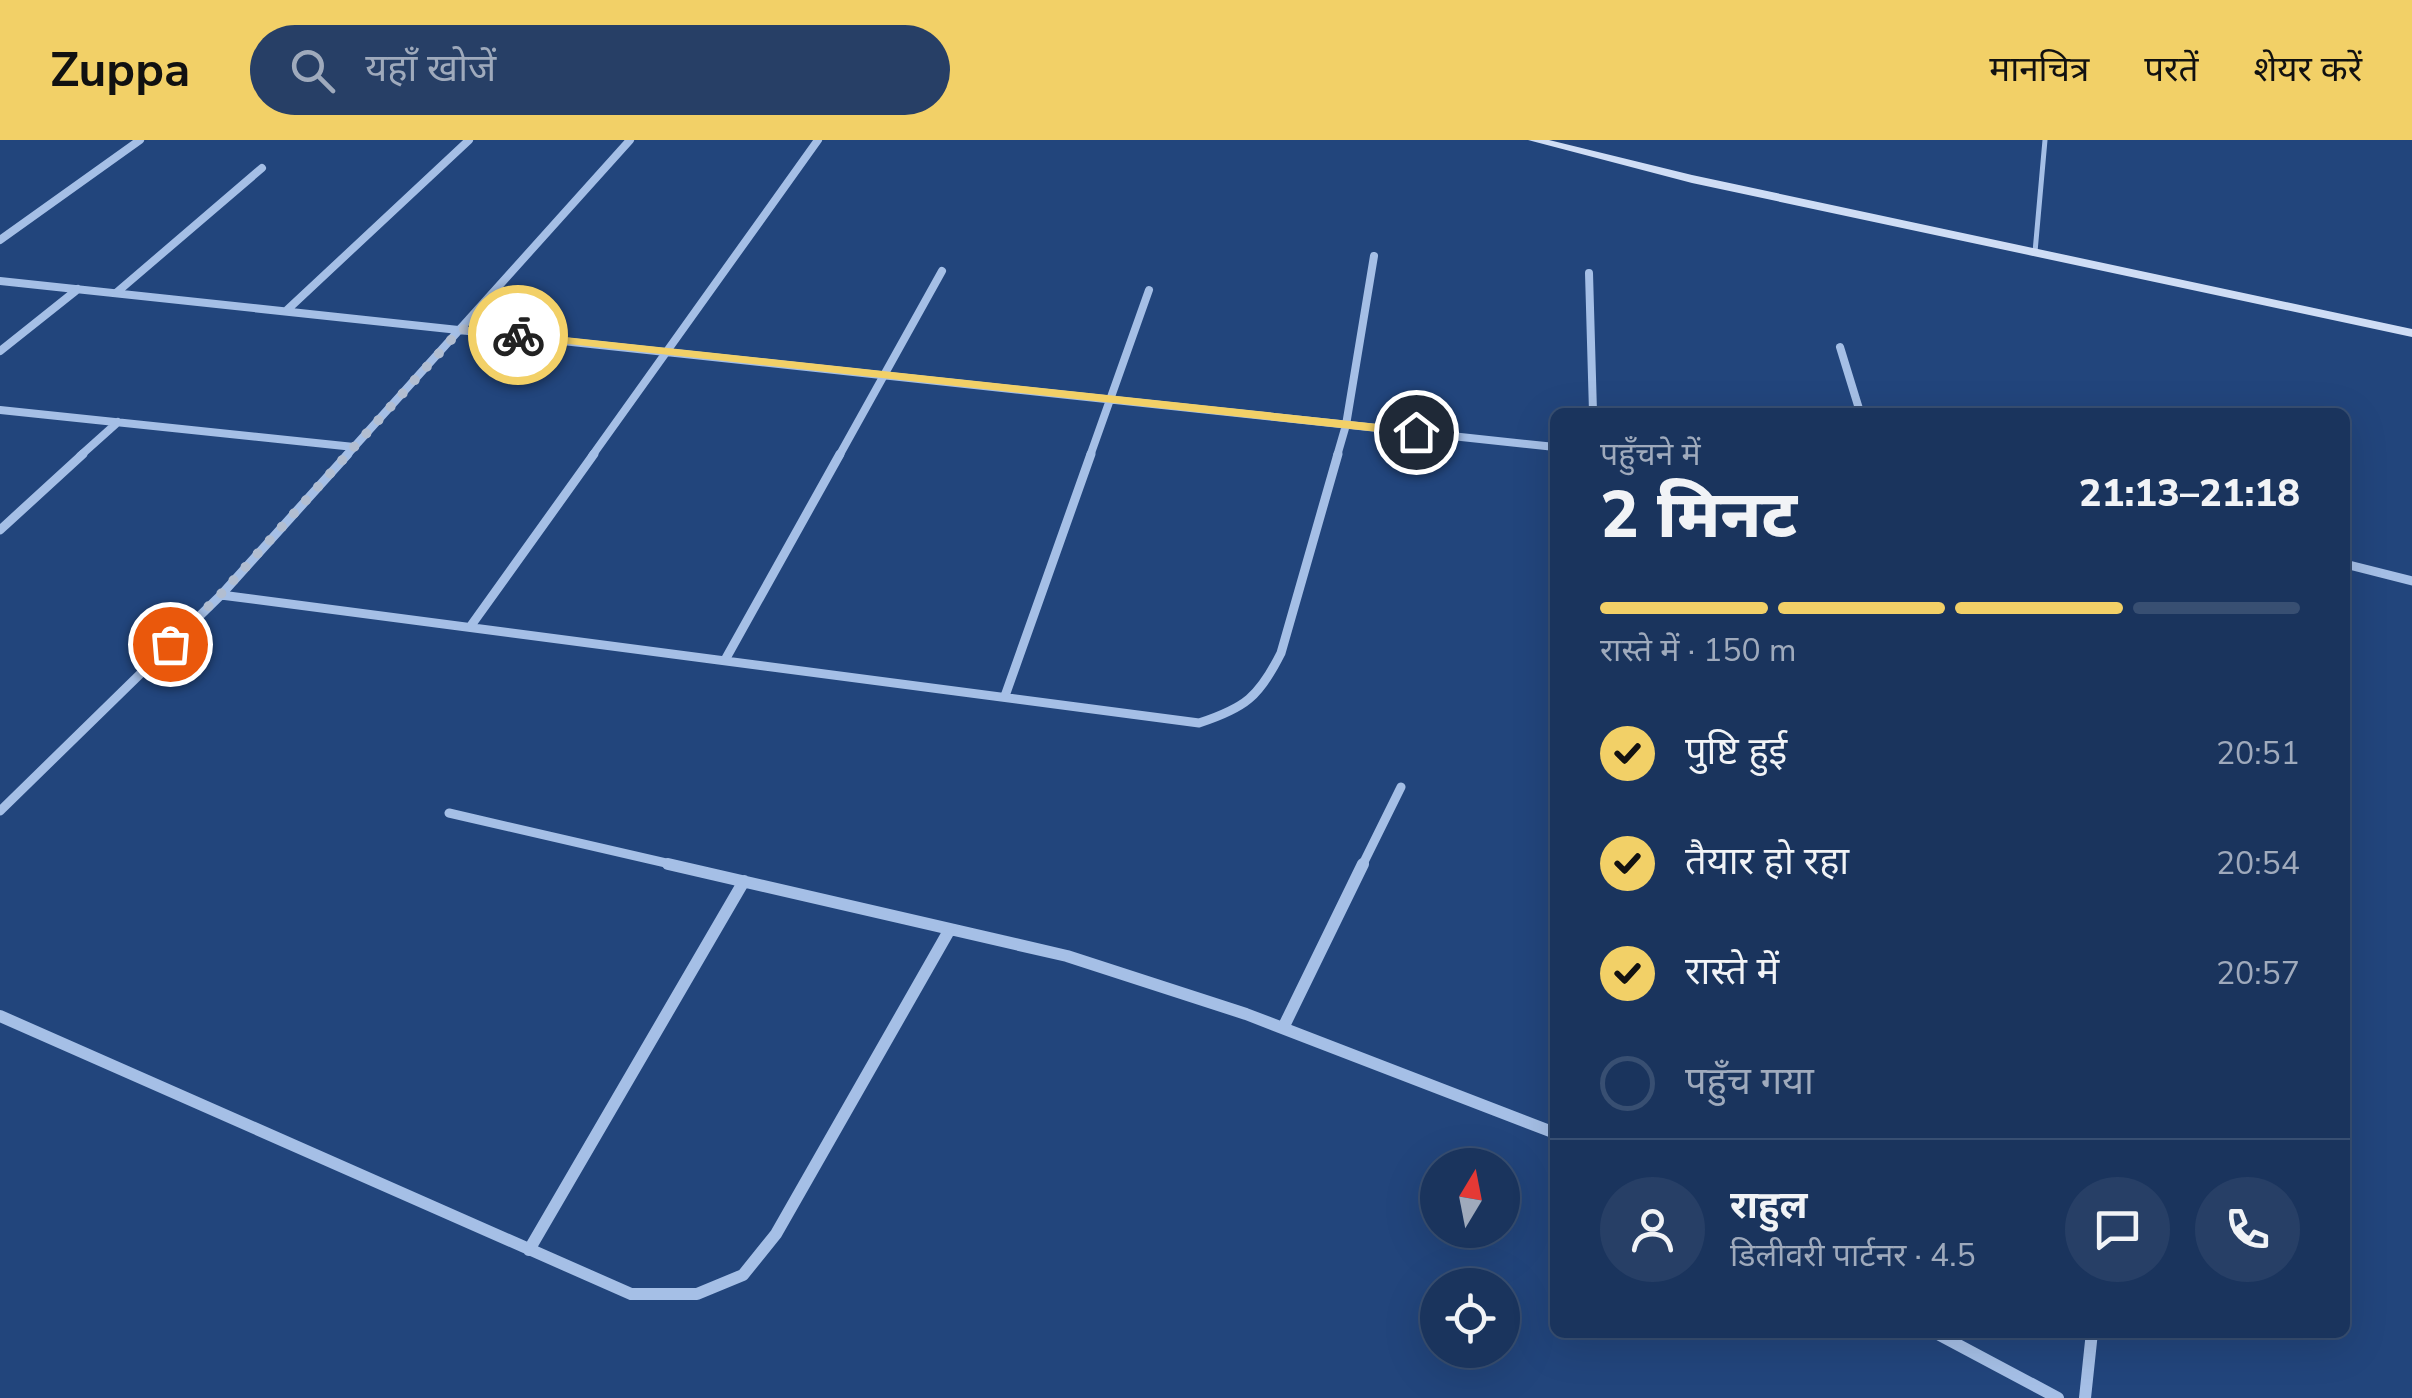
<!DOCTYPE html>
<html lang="hi">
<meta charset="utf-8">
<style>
:root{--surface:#1a345d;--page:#273f66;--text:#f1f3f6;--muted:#9faabc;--line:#384f72;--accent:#f2d067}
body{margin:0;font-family:"Nunito Sans","Noto Sans Devanagari",sans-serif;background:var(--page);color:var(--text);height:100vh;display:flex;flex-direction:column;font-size:38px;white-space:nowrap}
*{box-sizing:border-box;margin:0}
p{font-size:32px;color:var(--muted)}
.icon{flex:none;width:55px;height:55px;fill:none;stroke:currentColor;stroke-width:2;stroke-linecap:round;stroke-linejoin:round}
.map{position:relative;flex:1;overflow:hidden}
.panel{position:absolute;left:1550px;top:268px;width:800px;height:930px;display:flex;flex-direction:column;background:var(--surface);border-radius:15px;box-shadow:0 10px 40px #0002,0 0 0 2px var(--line)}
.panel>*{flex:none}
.needle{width:65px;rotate:10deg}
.controls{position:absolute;left:1420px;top:1008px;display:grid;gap:20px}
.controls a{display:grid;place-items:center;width:100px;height:100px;border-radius:50%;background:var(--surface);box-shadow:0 10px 40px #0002,0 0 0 2px var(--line);font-size:50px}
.pin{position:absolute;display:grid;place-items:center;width:85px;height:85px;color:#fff;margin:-42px;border:5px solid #fff;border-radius:50%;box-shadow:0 2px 10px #0007}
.courier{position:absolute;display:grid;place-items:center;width:100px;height:100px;margin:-50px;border:8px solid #f2d067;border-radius:50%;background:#fff;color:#222;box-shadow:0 2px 12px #0007}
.summary em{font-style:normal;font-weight:800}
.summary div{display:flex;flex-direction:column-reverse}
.summary{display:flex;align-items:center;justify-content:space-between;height:170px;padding:0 50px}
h1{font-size:65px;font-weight:800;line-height:75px}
.bar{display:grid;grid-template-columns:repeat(4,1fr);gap:15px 10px;align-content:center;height:120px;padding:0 50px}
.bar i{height:12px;border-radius:8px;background:var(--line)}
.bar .on{background:var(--accent)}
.bar p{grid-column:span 4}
.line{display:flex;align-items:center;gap:25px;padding:0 50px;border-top:2px solid var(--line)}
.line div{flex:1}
.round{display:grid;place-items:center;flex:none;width:105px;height:105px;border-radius:52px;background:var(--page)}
ol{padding:0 50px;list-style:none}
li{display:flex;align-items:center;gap:30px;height:110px}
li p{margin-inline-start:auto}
li .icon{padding:10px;border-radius:50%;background:var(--accent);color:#111;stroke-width:4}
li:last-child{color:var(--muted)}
li i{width:55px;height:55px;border:5px solid var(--line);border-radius:50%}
header{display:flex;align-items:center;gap:60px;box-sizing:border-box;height:140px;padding:0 50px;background:var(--accent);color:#111}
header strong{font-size:48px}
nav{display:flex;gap:55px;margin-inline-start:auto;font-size:35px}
.search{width:700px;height:90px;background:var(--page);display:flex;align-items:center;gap:25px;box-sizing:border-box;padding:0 35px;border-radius:55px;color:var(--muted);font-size:38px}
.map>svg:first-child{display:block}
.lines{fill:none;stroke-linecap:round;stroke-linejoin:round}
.service{stroke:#a5bfe6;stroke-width:5}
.minor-far2{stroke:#a5bfe6;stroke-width:8}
.minor-far1{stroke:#a5bfe6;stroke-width:9}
.minor{stroke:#a5bfe6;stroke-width:12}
.secondary{fill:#cfddf5;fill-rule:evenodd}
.route{fill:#f2d067}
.done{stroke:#b2bed1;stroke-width:10;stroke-dasharray:0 18}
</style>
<header>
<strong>Zuppa</strong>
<div class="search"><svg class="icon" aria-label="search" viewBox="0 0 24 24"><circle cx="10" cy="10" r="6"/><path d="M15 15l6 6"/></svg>यहाँ खोजें</div>
<nav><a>मानचित्र</a><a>परतें</a><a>शेयर करें</a></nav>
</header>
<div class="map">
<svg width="2412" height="1258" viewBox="0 0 2412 1258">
<rect width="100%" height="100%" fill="#22457c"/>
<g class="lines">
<path class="service" d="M2035 112 2045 0"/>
<path class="minor-far2" d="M0 100 140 0
M1589 133 1593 272
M0 141 1555 307
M116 153 262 28
M286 171 469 0
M1840 207 1860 272
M0 211 78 149
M0 270 354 307
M80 316 118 282
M346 316 630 0
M592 316 818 0
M839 316 942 131
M1090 316 1149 150
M1337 316 1346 285 1374 116"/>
<path class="minor-far1" d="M0 390 83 314
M2345 424 2412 441
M221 455 1199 583C1245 568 1259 557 1281 513L1338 314
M470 487 594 314
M725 520 840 314
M1005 556 1091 314
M0 671 221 455 348 314
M449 673 679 726
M1362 726 1401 647"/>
<path class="minor" d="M668 724 1067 816 1246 874 1555 993
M0 876 631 1154H697L743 1135 776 1094 950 789
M1283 888 1363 724
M529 1110 744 741
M1934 1192 2058 1258
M2085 1258 2092 1192"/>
<path class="secondary" d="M1528 0H1549L1692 35 2412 189V197L1692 43Z"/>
</g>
<path class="route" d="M518 192 1416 288 1422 292 1416 296 513 198Z"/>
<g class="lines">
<path class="done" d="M170 504 221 454 461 189 518 195"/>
</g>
</svg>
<div class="controls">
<a><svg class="needle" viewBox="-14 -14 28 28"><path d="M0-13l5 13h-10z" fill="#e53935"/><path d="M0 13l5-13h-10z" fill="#9faabc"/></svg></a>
<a><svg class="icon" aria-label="locate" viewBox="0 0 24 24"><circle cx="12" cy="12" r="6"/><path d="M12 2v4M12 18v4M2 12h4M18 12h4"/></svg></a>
</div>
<div class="pin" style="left:170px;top:504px;background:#ea580c"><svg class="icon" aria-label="bag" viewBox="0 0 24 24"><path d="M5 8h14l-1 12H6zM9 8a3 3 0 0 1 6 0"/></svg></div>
<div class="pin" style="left:1416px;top:292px;background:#1f2937"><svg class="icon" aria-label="home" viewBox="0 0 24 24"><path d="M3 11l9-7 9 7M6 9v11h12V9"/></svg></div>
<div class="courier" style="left:518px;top:195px"><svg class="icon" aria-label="bike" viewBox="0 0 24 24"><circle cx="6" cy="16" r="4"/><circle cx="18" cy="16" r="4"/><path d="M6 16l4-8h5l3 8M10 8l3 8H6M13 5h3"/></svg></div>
<section class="panel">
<div class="summary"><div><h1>2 मिनट</h1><p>पहुँचने में</p></div><em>21:13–21:18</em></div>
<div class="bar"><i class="on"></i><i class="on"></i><i class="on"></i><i></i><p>रास्ते में · 150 m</p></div>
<ol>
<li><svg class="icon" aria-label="check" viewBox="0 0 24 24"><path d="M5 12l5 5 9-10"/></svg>पुष्टि हुई<p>20:51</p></li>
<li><svg class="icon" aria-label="check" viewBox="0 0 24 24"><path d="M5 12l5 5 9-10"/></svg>तैयार हो रहा<p>20:54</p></li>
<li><svg class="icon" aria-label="check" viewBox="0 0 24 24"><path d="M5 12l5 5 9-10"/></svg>रास्ते में<p>20:57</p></li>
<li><i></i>पहुँच गया</li>
</ol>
<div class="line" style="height:180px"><a class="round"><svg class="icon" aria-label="person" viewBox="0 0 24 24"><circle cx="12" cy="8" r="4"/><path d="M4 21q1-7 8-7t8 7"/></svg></a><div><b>राहुल</b><p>डिलीवरी पार्टनर · 4.5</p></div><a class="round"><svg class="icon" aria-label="chat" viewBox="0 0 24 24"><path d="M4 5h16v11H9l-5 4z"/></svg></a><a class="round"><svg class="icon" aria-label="phone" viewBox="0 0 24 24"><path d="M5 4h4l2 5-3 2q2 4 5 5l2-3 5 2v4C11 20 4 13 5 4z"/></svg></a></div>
</section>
</div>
